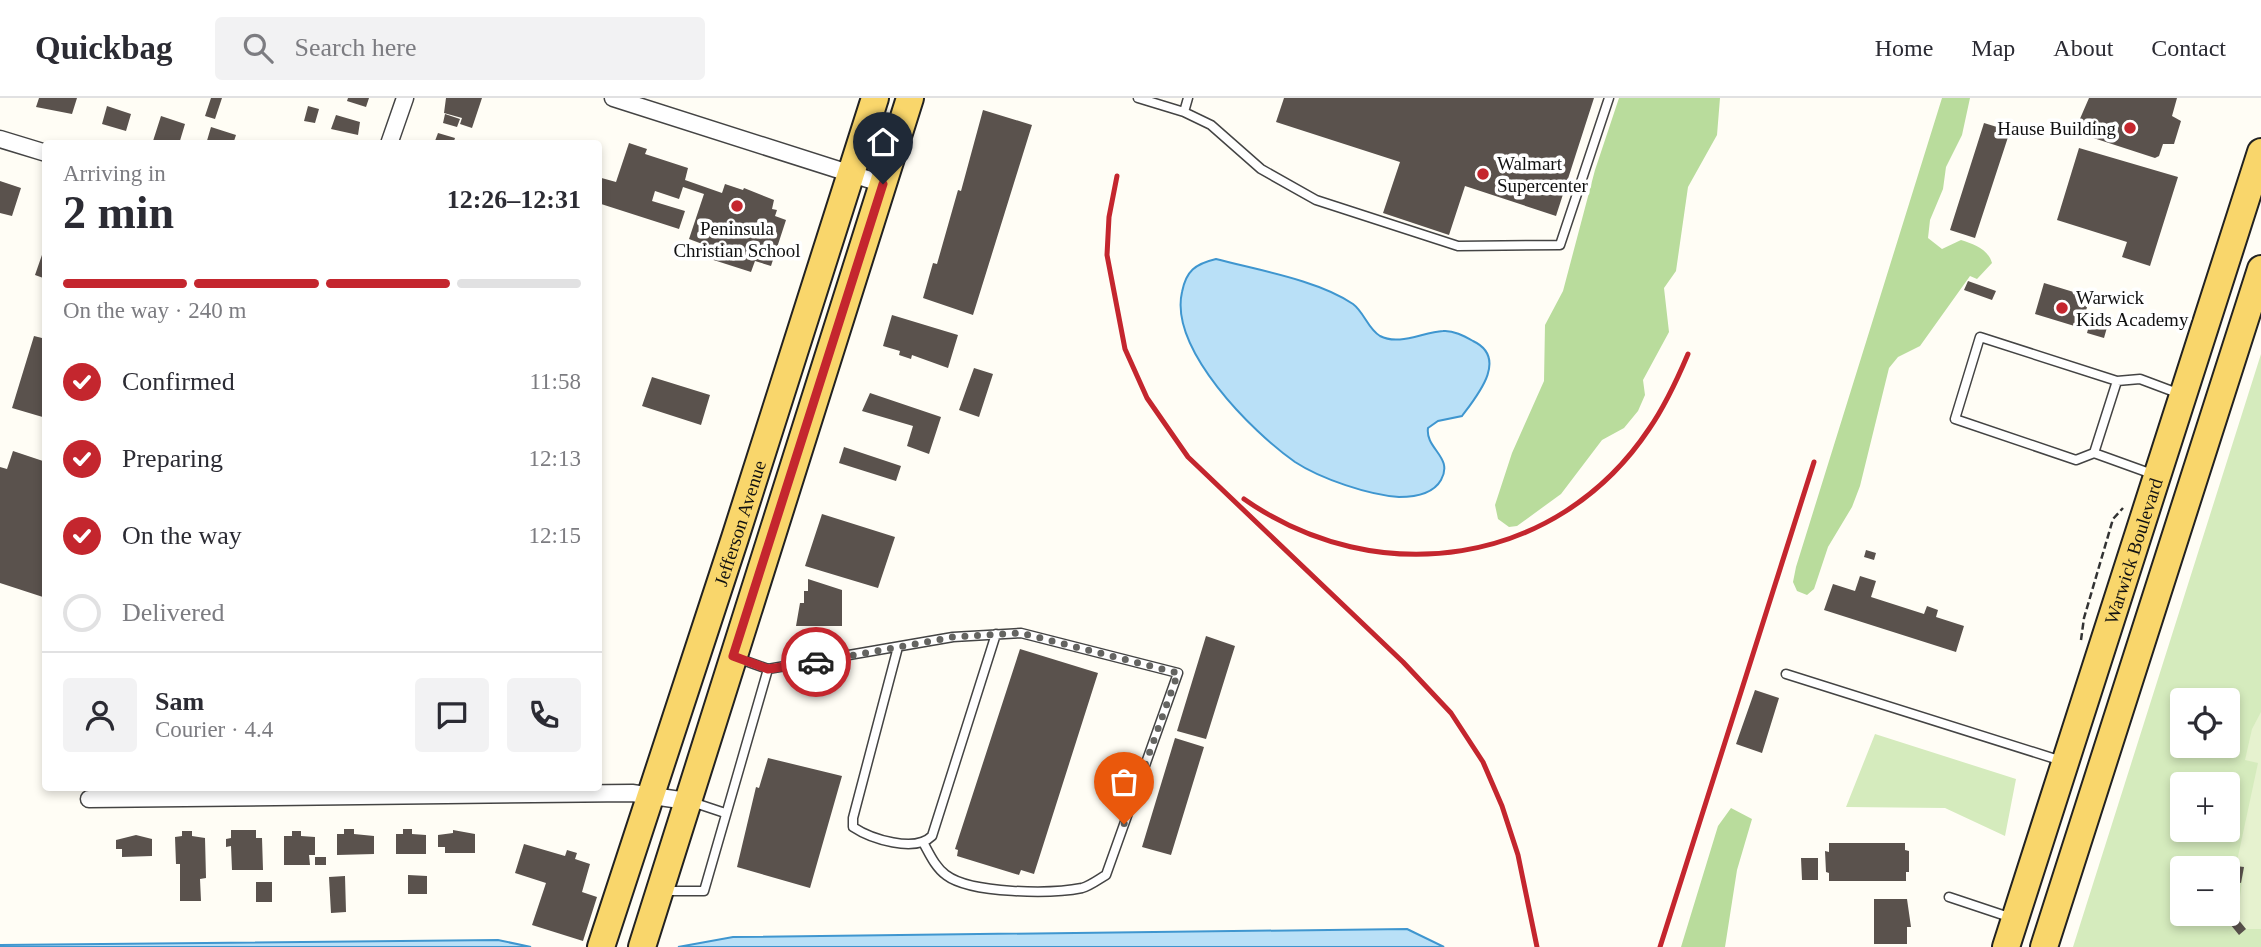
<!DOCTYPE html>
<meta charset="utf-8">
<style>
:root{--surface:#fff;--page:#f2f2f3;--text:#2b2b33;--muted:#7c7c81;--line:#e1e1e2;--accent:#c4262e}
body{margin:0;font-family:Georgia,serif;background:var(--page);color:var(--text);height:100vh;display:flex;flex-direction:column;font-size:26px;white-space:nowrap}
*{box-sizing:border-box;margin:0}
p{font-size:23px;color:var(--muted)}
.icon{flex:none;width:38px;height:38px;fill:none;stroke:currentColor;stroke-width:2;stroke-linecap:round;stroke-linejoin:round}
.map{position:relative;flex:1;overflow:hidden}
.panel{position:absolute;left:42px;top:42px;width:560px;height:651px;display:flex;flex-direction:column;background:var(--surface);border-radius:7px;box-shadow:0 4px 10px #0003}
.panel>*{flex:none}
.controls{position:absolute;left:2170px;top:590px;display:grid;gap:14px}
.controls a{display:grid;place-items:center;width:70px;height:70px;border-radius:7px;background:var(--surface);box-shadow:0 4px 10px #0003;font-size:35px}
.pin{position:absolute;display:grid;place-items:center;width:60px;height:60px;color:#fff;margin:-72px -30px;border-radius:50% 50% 50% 0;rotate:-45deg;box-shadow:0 0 7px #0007}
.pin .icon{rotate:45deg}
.courier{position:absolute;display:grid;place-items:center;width:70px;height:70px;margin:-35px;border:5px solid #c4262e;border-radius:50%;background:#fff;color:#222;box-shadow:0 2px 9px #0007}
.summary em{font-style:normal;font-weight:800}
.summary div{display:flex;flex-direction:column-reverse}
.summary{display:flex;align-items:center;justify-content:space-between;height:119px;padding:0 21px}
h1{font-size:46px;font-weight:800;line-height:52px}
.bar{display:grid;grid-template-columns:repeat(4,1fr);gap:10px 7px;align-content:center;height:84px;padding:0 21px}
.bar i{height:9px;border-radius:5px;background:var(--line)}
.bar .current{background:var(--accent)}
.bar p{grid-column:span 4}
.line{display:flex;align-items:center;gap:18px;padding:0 21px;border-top:2px solid var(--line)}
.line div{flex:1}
.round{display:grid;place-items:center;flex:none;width:74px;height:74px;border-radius:7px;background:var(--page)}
ol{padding:0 21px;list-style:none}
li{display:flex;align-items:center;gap:21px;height:77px}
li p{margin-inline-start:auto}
li .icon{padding:7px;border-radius:50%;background:var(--accent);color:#fff;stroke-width:4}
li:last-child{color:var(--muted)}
li i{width:38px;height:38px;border:4px solid var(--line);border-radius:50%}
header{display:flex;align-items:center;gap:42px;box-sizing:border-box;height:98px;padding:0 35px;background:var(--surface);border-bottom:2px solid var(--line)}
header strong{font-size:33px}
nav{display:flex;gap:38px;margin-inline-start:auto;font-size:24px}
.search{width:490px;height:63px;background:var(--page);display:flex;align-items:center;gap:18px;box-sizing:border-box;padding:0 24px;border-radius:7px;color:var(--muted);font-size:26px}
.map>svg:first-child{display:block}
.green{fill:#d5ebbd;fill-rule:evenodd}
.forest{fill:#b9dc9c}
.pitch{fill:#e6f2cf}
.water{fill:#b9e0f7;stroke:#3f96cf;stroke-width:2}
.building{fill:#5a524d}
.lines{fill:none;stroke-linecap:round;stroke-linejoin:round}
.service-casing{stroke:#444;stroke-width:11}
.minor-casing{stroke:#444;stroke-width:19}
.primary-casing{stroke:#222;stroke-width:30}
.path{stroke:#333;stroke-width:2.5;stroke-dasharray:7 3.5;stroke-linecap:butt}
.service{stroke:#fff;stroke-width:8}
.minor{stroke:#fff;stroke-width:16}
.primary{stroke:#f9d66b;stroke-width:26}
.rail{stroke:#c4262e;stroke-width:5}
.done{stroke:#646461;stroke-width:7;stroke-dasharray:0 12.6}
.route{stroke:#c4262e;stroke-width:9}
.poi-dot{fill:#c4262e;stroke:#fff;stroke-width:2.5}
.labels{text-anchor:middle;stroke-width:7;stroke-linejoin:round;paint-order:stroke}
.poi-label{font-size:19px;fill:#111;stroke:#fff;text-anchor:start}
.street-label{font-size:19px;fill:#111;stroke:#fff}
</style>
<header>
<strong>Quickbag</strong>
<div class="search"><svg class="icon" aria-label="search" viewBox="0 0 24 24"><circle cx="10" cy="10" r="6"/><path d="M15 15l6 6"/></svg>Search here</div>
<nav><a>Home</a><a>Map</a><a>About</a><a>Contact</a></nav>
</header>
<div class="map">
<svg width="2261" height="849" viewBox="0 0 2261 849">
<rect width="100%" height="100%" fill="#fffdf5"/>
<path class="green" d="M2261 256V849H2073ZM2182 602H2228V648H2182ZM2182 686H2228V732H2182ZM2182 770H2228V816H2182Z
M1875 636 2016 681 2005 738 1945 710 1846 709Z"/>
<path class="forest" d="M1619 0H1720L1717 37 1688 89 1676 173 1664 190 1669 234 1643 282 1645 297 1638 313 1624 330 1602 342 1561 396 1517 428 1509 429 1498 421 1495 407 1512 355 1544 283 1545 227 1563 193 1595 72Z
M1942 0H1970L1962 37 1946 69 1943 91 1930 122 1928 140 1942 151 1961 142C1974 146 1988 151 1992 165L1977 181 1970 178 1920 248 1898 259 1889 270 1860 388 1852 409 1828 449 1814 491 1807 497 1797 493 1793 484 1796 469Z
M1731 710 1752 721 1737 772 1725 849H1681L1718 728Z"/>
<path class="pitch" d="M2261 614V831H2246L2237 820 2244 770 2236 768 2258 665 2245 662 2252 631Z"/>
<path class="water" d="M1216 161C1257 172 1318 182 1353 206 1364 214 1368 231 1380 238 1399 248 1423 234 1443 233 1453 232 1464 238 1473 243 1509 260 1477 298 1462 318L1438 323 1428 330C1425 351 1454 359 1441 382 1433 396 1414 399 1399 399 1369 397 1321 381 1295 364 1252 334 1169 251 1182 194 1186 173 1195 166 1216 161Z
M1407 831 1444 849H678L733 839Z
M498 842 531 849H0V847Z"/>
<path class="building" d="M39 0H77L72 16 36 9Z
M211 0H222L215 21 205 18Z
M348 0H369L366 9 347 3Z
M446 0H482L472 30 460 26 462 20 444 15Z
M1284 0H1594L1556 118 1465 88 1449 137 1383 115 1400 64 1276 24Z
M2089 0H2177L2172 18 2181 23 2174 46H2163L2159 58 2155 60 2078 35 2081 24 2079 23Z
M107 8 131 16 126 33 102 26Z
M308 8 319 11 315 25 304 23Z
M983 12 1032 27 973 217 923 200 933 165 937 166 958 92 961 93Z
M445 16 460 21 457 29 443 25Z
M336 17 360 24 358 37 331 31Z
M161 18 185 26 179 46 153 43Z
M1984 25 2010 33 1975 140 1950 132Z
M211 29 236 37 233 46H206Z
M438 35 455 40 453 46 435 43Z
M629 45 647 51 645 56 688 70 685 82 722 95 725 86 743 92 744 90 774 102 772 111 777 112 775 118 786 122 771 168 755 163 751 174 701 158 705 147 689 141 704 96 683 89 679 101 655 93 652 103 685 113 679 131 598 105V79L616 84Z
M2079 50 2178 79 2150 168 2122 159 2127 144 2057 122Z
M0 83 21 90 12 118 0 115Z
M43 154 46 155V181L35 177Z
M1968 183 1996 193 1992 202 1964 192Z
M2044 185 2090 199 2081 230 2035 216Z
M892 217 958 237 948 270 912 257 911 261 899 257 900 253 883 248Z
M2091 220 2108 226 2104 240 2087 235Z
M34 238 46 241V320L12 310Z
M974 270 993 276 979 319 959 312Z
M652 279 710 297 701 327 642 308Z
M870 295 941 319 929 356 907 348 913 328 862 313Z
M844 349 901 368 896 383 839 365Z
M13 353 46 364V500L0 485V369L7 371Z
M822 416 895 439 878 490 805 468Z
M1866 452 1876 455 1874 462 1864 459Z
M1860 478 1876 483 1871 499 1924 516 1927 508 1938 512 1936 519 1964 528 1956 554 1824 512 1833 486 1855 493Z
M808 481 842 492V528H796L800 505H804V493H808Z
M1206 538 1235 548 1206 641 1177 633Z
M1020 551 1098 575 1034 776 1021 772 1019 777 957 758 958 752 955 751Z
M1755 592 1779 600 1762 655 1736 646Z
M1175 640 1204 649 1171 757 1142 749Z
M768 660 842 678 810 790 737 769 756 689 759 690Z
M344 731H354V736L374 738V756L337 757V736H344Z
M403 731H412V736L426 737V756H396V736H403Z
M231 732H256V740H262L263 772H232L231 748 226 749V741L231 740Z
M453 732 475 736V755H445V749H438V737L453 735Z
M182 733H192V738L205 740 206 780 200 781 201 803H180V766H176L175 739 182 738Z
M292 733H301V738L315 739V757H309L310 767H284V738H292Z
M136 737 152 741V758L122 759V751H116V742Z
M1829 745H1905V752L1909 753V774H1906V783H1829V775L1826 774 1825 753 1829 754Z
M524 746 565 758 567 752 577 755 575 761 590 766 582 794 597 799 583 843 532 827 546 785 515 775Z
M315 759H326V767H315Z
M1801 760H1818V782H1802Z
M2236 768 2244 769 2241 785 2233 783Z
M408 777 427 778V796H408Z
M345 778 346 814 331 815 329 779Z
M256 784H272V804H256Z
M1874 801H1907L1911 829H1907V846H1874Z
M2237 820 2246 831 2239 837 2230 826Z"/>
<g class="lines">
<defs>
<path id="service" d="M1138 0 1184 14 1211 27 1261 71 1316 102 1458 148 1560 147 1609 0
M1184 14 1188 0
M2117 283 2094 355 2155 377
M2094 355 2076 362 1955 321 1980 239 2117 283 2140 281 2180 296
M898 549 853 720V729C871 741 915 755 932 738L996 536
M768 571 953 539 1021 535 1178 575 1106 777C1099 781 1090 788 1082 790 1052 796 971 796 946 777 936 770 930 757 924 746
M1786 576 2062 663
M692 704 725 715
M666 793H704L768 571 737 560
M1949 799 2012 820"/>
<path id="minor" d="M613 0 883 86
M0 41 46 55
M389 46 405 0
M89 701 632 695 687 703"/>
<g id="primary">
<path id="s1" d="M601 849 735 440 875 0"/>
<path d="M642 849 910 0"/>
<path id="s2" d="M2006 849 2261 54"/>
<path d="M2044 849 2261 171"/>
</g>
</defs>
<use href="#service" class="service-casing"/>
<use href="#minor" class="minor-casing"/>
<use href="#primary" class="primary-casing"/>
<path class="path" d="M2081 542 2084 520 2113 421 2123 410"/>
<use href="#service" class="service"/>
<use href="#minor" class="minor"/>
<use href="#primary" class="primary"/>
<path class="rail" d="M1117 78 1109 119 1107 157 1125 251 1147 300 1188 359 1403 564 1451 615 1483 664 1502 708 1518 757 1537 849
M1244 401C1377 494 1557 469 1649 331 1665 308 1677 282 1688 256
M1660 849 1814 364"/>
</g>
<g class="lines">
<path class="done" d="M816 564 953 539 1021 535 1178 575 1124 726"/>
<path class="route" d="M816 564 768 571 733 558 883 86"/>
</g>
<g class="poi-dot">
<circle cx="2130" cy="30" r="7"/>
<circle cx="1483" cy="76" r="7"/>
<circle cx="737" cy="108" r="7"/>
<circle cx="2062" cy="210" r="7"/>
</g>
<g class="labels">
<g class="poi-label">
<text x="2116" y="37" text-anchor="end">Hause Building</text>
<text x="1497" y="72">Walmart<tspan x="1497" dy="22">Supercenter</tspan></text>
<text x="737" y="137" text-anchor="middle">Peninsula<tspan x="737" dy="22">Christian School</tspan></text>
<text x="2076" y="206">Warwick<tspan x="2076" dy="22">Kids Academy</tspan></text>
</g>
<g class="street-label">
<text dy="7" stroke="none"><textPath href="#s1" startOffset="446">Jefferson Avenue</textPath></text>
<text dy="7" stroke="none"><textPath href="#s2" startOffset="416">Warwick Boulevard</textPath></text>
</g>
</g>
</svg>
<div class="controls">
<a><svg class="icon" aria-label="locate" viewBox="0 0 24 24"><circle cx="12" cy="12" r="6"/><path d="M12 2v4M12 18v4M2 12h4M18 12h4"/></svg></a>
<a>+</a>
<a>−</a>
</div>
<div class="pin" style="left:1124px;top:726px;background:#ea580c"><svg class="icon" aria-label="bag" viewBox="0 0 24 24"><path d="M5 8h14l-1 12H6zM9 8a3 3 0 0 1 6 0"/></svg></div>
<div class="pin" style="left:883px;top:86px;background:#1f2937"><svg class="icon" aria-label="home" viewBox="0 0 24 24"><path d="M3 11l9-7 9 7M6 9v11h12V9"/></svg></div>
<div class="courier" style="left:816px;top:564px"><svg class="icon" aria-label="car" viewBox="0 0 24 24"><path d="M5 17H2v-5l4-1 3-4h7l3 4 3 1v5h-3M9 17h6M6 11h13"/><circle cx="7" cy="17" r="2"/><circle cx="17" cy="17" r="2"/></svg></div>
<section class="panel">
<div class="summary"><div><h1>2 min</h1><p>Arriving in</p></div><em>12:26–12:31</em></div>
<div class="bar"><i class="current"></i><i class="current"></i><i class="current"></i><i></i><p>On the way · 240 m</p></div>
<ol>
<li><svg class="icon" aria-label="check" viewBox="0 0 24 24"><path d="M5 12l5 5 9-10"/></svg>Confirmed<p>11:58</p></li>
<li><svg class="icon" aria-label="check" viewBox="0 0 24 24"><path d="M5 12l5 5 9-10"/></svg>Preparing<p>12:13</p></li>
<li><svg class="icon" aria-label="check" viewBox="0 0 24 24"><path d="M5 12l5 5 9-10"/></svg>On the way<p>12:15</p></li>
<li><i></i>Delivered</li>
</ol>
<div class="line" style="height:126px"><a class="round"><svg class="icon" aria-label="person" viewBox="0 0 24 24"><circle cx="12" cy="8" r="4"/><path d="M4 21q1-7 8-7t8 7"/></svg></a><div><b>Sam</b><p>Courier · 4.4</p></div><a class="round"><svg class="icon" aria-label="chat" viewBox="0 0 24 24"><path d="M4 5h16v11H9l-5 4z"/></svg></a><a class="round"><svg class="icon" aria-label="phone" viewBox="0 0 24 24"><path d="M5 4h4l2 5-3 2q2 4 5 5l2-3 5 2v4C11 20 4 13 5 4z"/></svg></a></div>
</section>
</div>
